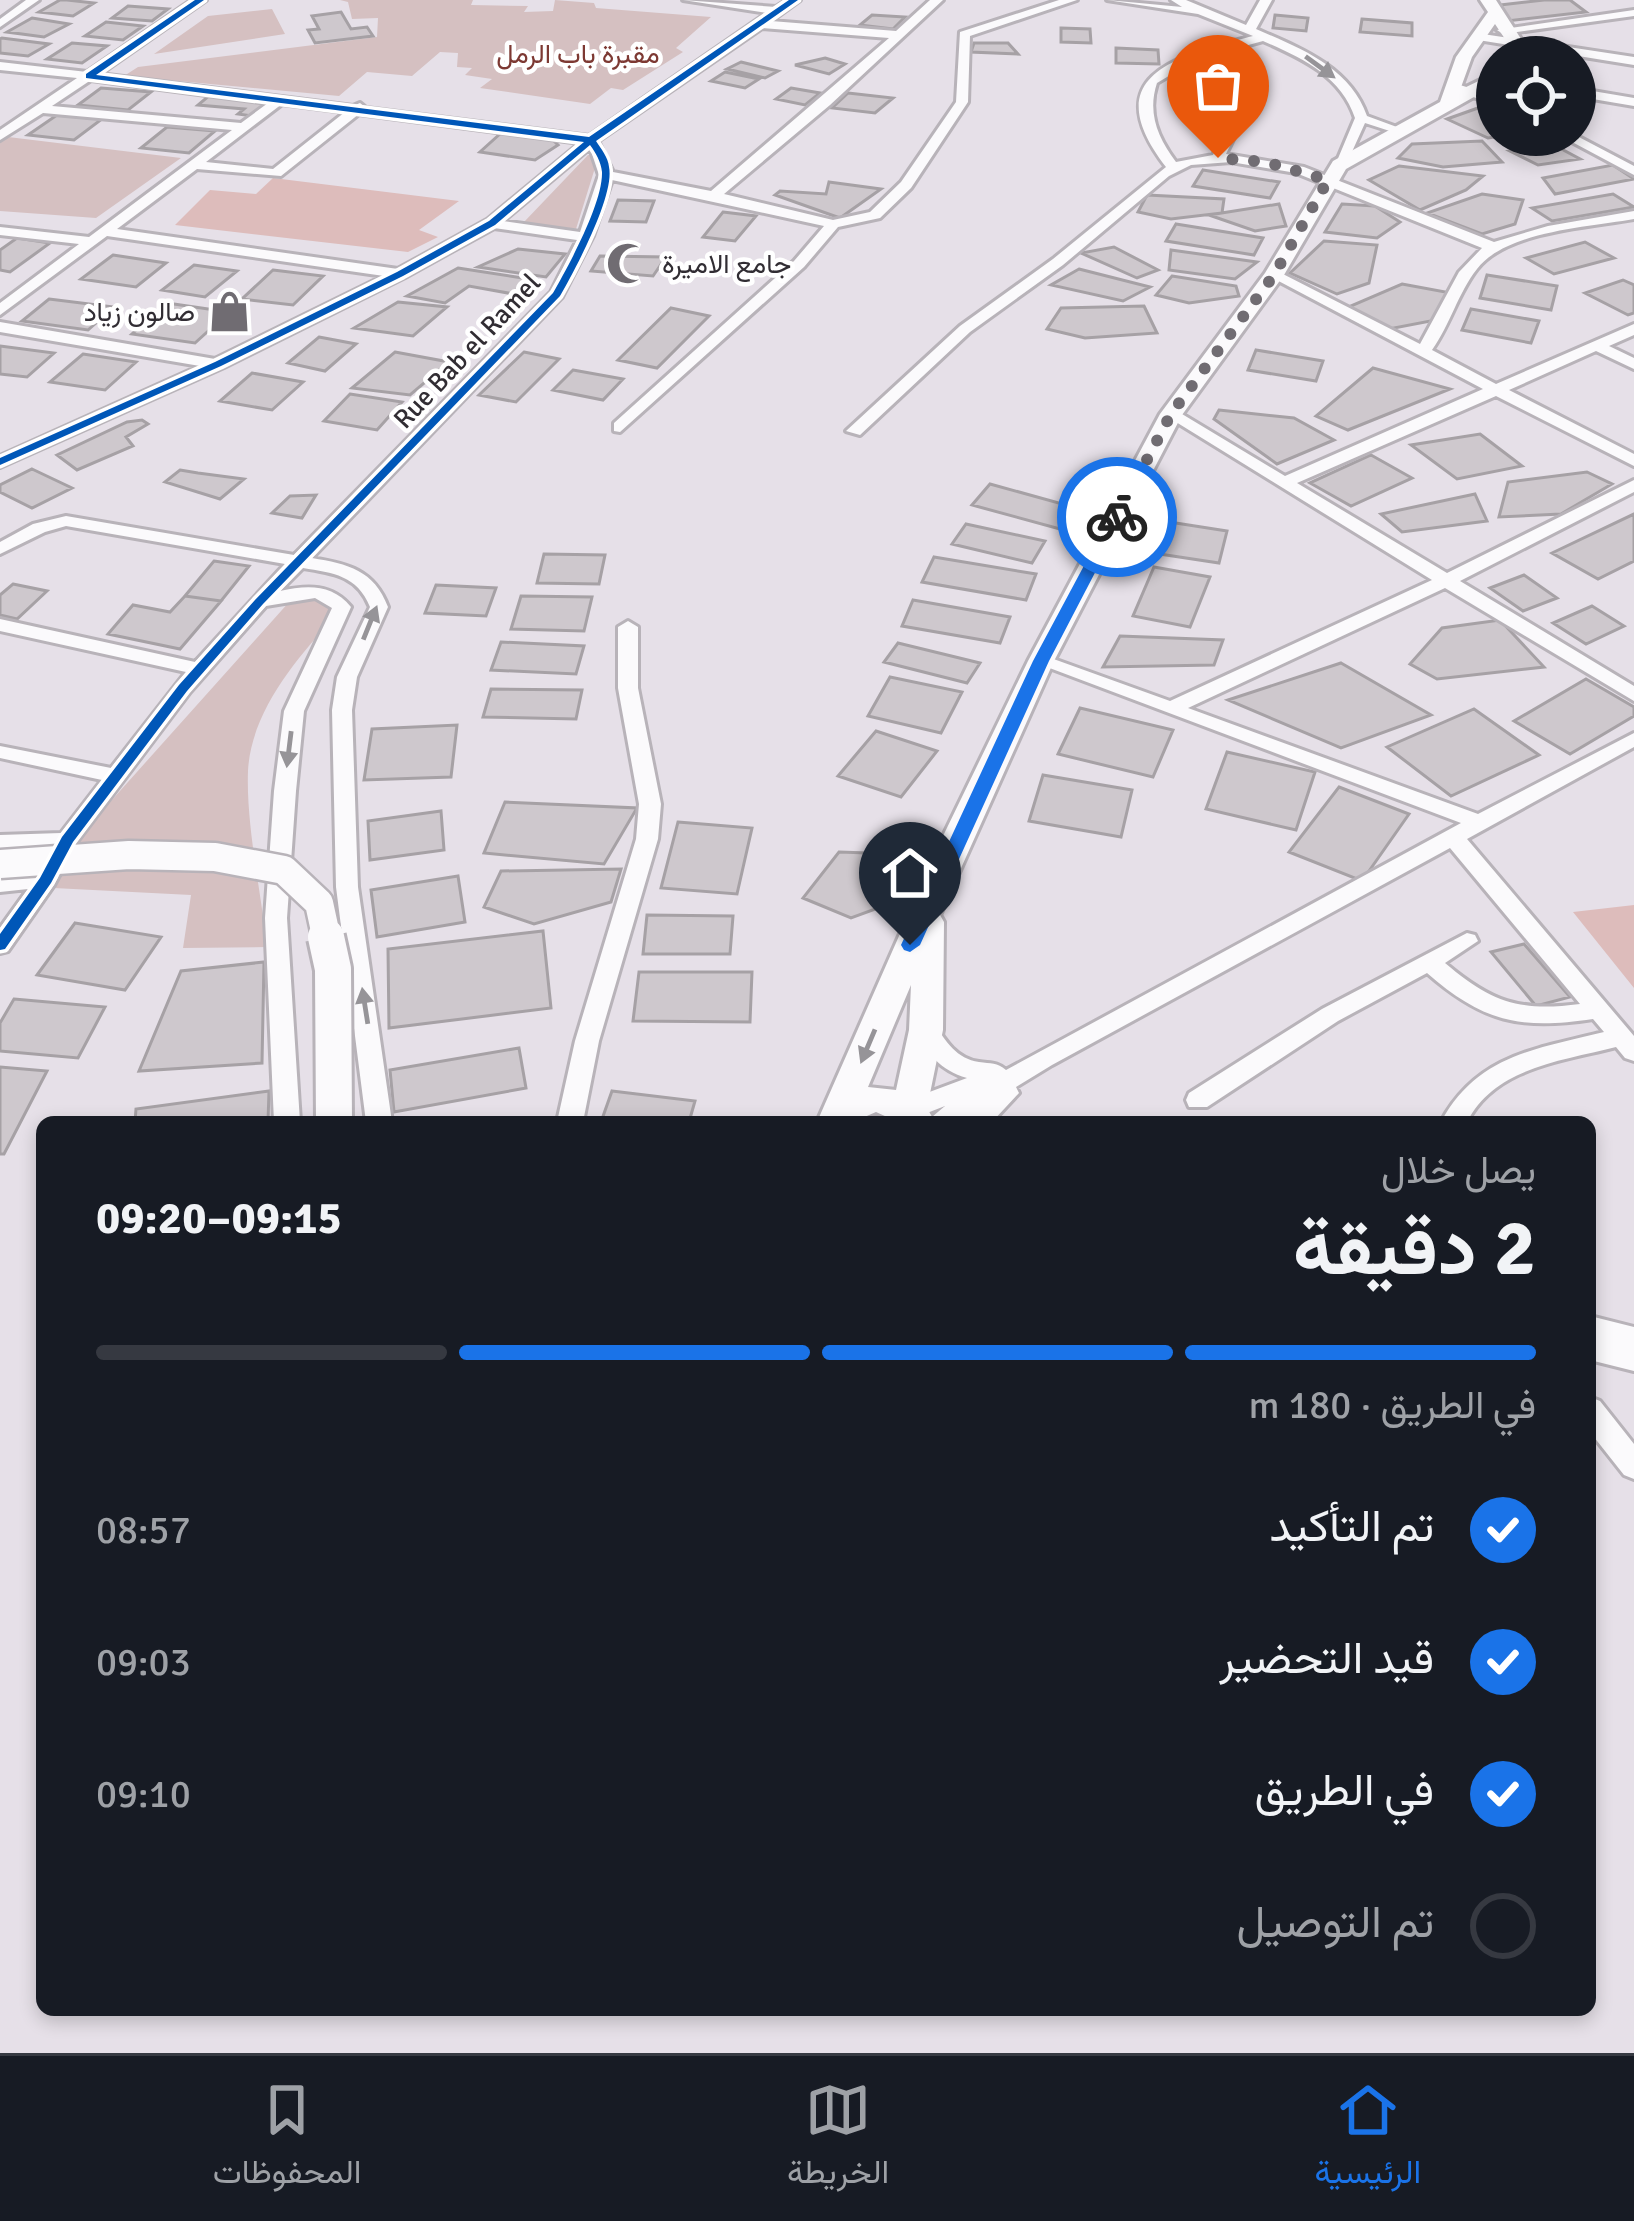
<!DOCTYPE html>
<html lang="ar">
<meta charset="utf-8">
<style>
:root{--surface:#171b24;--page:#20242c;--text:#f1f3f6;--muted:#9ea1a6;--line:#363941;--accent:#1a73e8}
body{margin:0;font-family:Signika,Vazirmatn,sans-serif;background:var(--page);color:var(--text);direction:rtl;height:100vh;display:flex;flex-direction:column;font-size:45px;white-space:nowrap}
*{box-sizing:border-box;margin:0}
p{font-size:39px;color:var(--muted)}
.icon{flex:none;width:66px;height:66px;fill:none;stroke:currentColor;stroke-width:2;stroke-linecap:round;stroke-linejoin:round}
.map{position:relative;flex:1;overflow:hidden;direction:ltr}
.sheet{position:absolute;left:36px;top:1116px;width:1560px;height:900px;display:flex;flex-direction:column;background:var(--surface);border-radius:18px;box-shadow:0 6px 18px #0003;direction:rtl}
.sheet>*{flex:none}
.buttons{position:absolute;left:1476px;top:36px;display:grid;gap:24px}
.buttons a{display:grid;place-items:center;width:120px;height:120px;border-radius:50%;background:var(--surface);box-shadow:0 6px 18px #0003;font-size:60px}
.pin{position:absolute;display:grid;place-items:center;width:102px;height:102px;color:#fff;margin:-123px -51px;border-radius:50% 50% 50% 0;rotate:-45deg;box-shadow:0 0 12px #0007}
.pin .icon{rotate:45deg}
.courier{position:absolute;display:grid;place-items:center;width:120px;height:120px;margin:-60px;border:9px solid #1a73e8;border-radius:50%;background:#fff;color:#222;box-shadow:0 3px 15px #0007}
.overview em{font-style:normal;font-weight:700}
.overview div{display:flex;flex-direction:column-reverse}
.overview{display:flex;align-items:center;justify-content:space-between;height:204px;padding:0 60px}
h1{font-size:78px;font-weight:700;line-height:90px}
.bar{display:grid;grid-template-columns:repeat(4,1fr);gap:18px 12px;align-content:center;height:144px;padding:0 60px}
.bar i{height:15px;border-radius:9px;background:var(--line)}
.bar .current{background:var(--accent)}
.bar p{grid-column:span 4}
ol{padding:0 60px;list-style:none}
li{display:flex;align-items:center;gap:36px;height:132px}
li p{margin-inline-start:auto}
li .icon{padding:12px;border-radius:50%;background:var(--accent);color:#fff;stroke-width:4}
li:last-child{color:var(--muted)}
li i{width:66px;height:66px;border:6px solid var(--line);border-radius:50%}
.tab-bar{display:flex;justify-content:space-around;align-items:center;height:168px;border-top:3px solid var(--line);background:var(--surface);font-size:33px;color:var(--muted)}
.tab-bar a{display:grid;justify-items:center;gap:6px}
.tab-bar .current{color:var(--accent)}
.map>svg:first-child{display:block}
.green{fill:#d5c0c1}
.forest{fill:#ddbcbb}
.building{fill:#cec8cd;stroke:#a6a1a5;stroke-width:3}
.lines{fill:none;stroke-linecap:round;stroke-linejoin:round}
.minor-casing{stroke:#b8b3b9;stroke-width:6}
.tertiary-casing{stroke:#b8b3b9;stroke-width:6}
.minor{fill:#fbfafc;fill-rule:evenodd}
.tertiary{fill:#fbfafc;fill-rule:evenodd}
.tertiary-bridge-far1-casing{stroke:#b8b3b9;stroke-width:33;stroke-linecap:butt}
.tertiary-bridge-casing{stroke:#b8b3b9;stroke-width:42;stroke-linecap:butt}
.tertiary-bridge-far1{stroke:#fbfafc;stroke-width:28}
.tertiary-bridge{stroke:#fbfafc;stroke-width:36}
.cycleway-casing{stroke:#fff;stroke-width:7}
.cycleway{fill:#0057b8;fill-rule:evenodd}
.oneway{fill:#969498}
.route{fill:#1a73e8}
.done{stroke:#706c72;stroke-width:12;stroke-dasharray:0 21.6}
.labels{text-anchor:middle;stroke-width:9;stroke-linejoin:round;paint-order:stroke}
.far-park-label{font-size:27px;fill:#7d3933;stroke:#fff}
.far-poi-label{font-size:27px;fill:#312d33;stroke:#fff;text-anchor:start}
.far-street-label{font-size:27px;fill:#312d33;stroke:#fff}
</style>
<div class="map">
<svg width="1634" height="2053" viewBox="0 0 1634 2053">
<rect width="100%" height="100%" fill="#e6e0e8"/>
<path class="green" d="M340 0H473L471 5 528 6 524 12 553 11 555 0 594 3 596 8 711 17 676 48 683 52 623 90 611 88 590 104 480 88 492 79 465 75 472 68 457 67 458 53 440 52 412 76 367 72 339 96 124 76 138 67 377 37 378 18 352 19 348 2Z
M272 9 285 34 154 54 208 16Z
M0 136 181 158 96 218 0 211Z
M588 155H599L576 229 524 222Z
M311 598 333 607V619C296 659 251 712 248 771 246 825 261 891 267 947L183 948 191 895 34 887 290 601Z"/>
<path class="forest" d="M273 178 459 201 419 230 438 237 408 252 175 225 210 190 256 194Z
M1634 905V988L1573 912Z"/>
<path class="building" d="M60 0H67L94 3 73 16 39 12Z
M1544 0H1570L1586 12 1507 21 1500 5Z
M128 6 168 9 152 21 112 18Z
M341 12 351 29 367 27 373 36 315 43 308 30 319 29 312 16Z
M872 15 905 17 893 29 860 25Z
M1275 15 1308 18 1306 31 1273 28Z
M32 18 69 24 44 37 7 32Z
M1362 19 1412 23V36L1360 32Z
M106 22 143 26 123 40 85 36Z
M1061 28 1090 29 1091 43 1061 42Z
M0 39 2 38 49 44 28 56 0 53Z
M72 43 107 46 82 63 47 59Z
M974 43H1008L1018 54 971 52Z
M1116 48 1158 50 1159 64 1116 63Z
M825 58 845 64 829 74 795 65Z
M741 62 778 71 765 78 727 69Z
M725 72 759 79 745 88 711 81Z
M101 88 151 92 128 110 78 105Z
M791 88 820 93 805 105 776 99Z
M848 93 893 98 875 113 832 108Z
M211 94 270 100 252 116 238 114 244 109 198 105Z
M1478 108 1497 118V135H1507L1488 138 1447 119Z
M57 115 102 119 74 140 28 135Z
M167 127 215 131 189 153 141 148Z
M501 133 552 139 558 145 535 160 480 152Z
M1482 141 1502 162 1443 167 1398 158 1412 144Z
M1554 145 1580 159 1538 165 1510 151Z
M1613 165 1634 179 1555 194 1543 178Z
M1399 166 1483 176 1466 190 1420 210 1369 180Z
M1203 170 1279 182 1270 198 1193 186Z
M829 182 881 189 840 218 775 195 780 191 826 194Z
M1482 194 1523 200 1515 224 1482 234 1427 213Z
M1613 194 1634 207 1552 221 1532 208Z
M1147 195 1224 199 1222 213 1171 219 1138 212Z
M618 200 654 201 646 222 610 221Z
M1279 204 1286 226 1255 231 1209 215Z
M1342 204 1375 206 1400 222 1377 238 1325 232Z
M723 212 756 216 735 241 703 237Z
M1176 224 1263 238 1254 255 1166 241Z
M17 238 50 243 10 272 0 270V250Z
M1324 241 1377 245 1369 283 1337 294 1290 273Z
M1585 242 1614 258 1554 274 1526 258Z
M1114 247 1158 270 1137 278 1081 253Z
M518 249 565 254 546 277 478 267Z
M1171 250 1257 262 1235 279 1169 270Z
M113 255 166 263 136 287 81 279Z
M600 256 666 257 653 276 591 271Z
M194 265 237 271 205 297 162 290Z
M458 268 529 279 519 295 469 286 445 303 407 296Z
M1079 269 1150 287 1123 301 1051 285Z
M273 270 323 276 293 305 242 299Z
M1487 275 1557 286 1551 310 1480 298Z
M1172 276 1236 286 1239 296 1189 303 1156 295Z
M1623 280 1634 285V313L1628 315 1585 293Z
M1402 284 1451 293 1436 320 1389 329 1346 308Z
M49 299 114 307 88 330 22 321Z
M398 302 447 307 413 336 354 328Z
M167 303 229 312 195 343 132 334Z
M1144 306 1157 333 1085 338 1047 329 1061 308Z
M671 308 709 316 657 368 618 360Z
M1471 309 1539 321 1531 343 1462 330Z
M319 337 356 344 325 371 288 363Z
M0 346 54 353 27 377 0 374Z
M1256 350 1323 361 1316 381 1248 370Z
M395 352 449 362 410 395 352 388Z
M524 352 559 359 516 402 479 395Z
M83 354 136 362 105 390 50 382Z
M1373 368 1450 389 1348 430 1316 416Z
M573 370 623 379 603 400 553 390Z
M252 373 303 382 272 410 220 401Z
M350 394 402 402 377 430 324 421Z
M1219 410 1294 418 1334 440 1277 464 1214 419Z
M142 420 148 424 126 437 133 446 77 470 57 455 127 422Z
M1480 434 1522 466 1457 479 1411 445Z
M1371 455 1412 478 1351 506 1310 483Z
M32 469 72 488 32 508 0 492V485Z
M180 470 198 473 244 479 220 499 165 482Z
M1587 472 1612 484 1561 514 1499 517 1508 482Z
M990 484 1077 508 1060 529 972 505Z
M1475 494 1487 521 1402 532 1381 514Z
M316 495 302 518 272 513 290 496Z
M1634 514V561L1598 579 1552 553Z
M1163 521 1227 531 1219 563 1153 553Z
M966 524 1045 541 1032 563 952 544Z
M544 554 605 555 599 584 537 583Z
M934 557 1036 574 1026 600 922 582Z
M214 561 249 566 221 601 185 596Z
M1154 567 1210 577 1190 627 1133 616Z
M1524 575 1557 598 1523 611 1490 588Z
M13 584 47 591 17 619 0 615V595Z
M436 585 496 588 486 616 425 613Z
M185 596 221 601 180 649 108 634 133 605 170 612Z
M521 596 592 597 584 631 511 629Z
M913 600 1010 617 1000 643 902 626Z
M1592 606 1624 626 1586 644 1553 623Z
M1500 620 1544 667 1437 679 1410 664 1442 628Z
M1120 636 1223 640 1214 665 1103 667Z
M501 642 584 646 576 674 491 670Z
M898 643 980 663 967 683 884 662Z
M1341 663 1431 715 1341 748 1228 700Z
M890 677 962 692 941 733 868 716Z
M1586 679 1634 707V716L1570 754 1514 721Z
M491 689 582 690 576 719 483 717Z
M1080 708 1173 730 1153 777 1058 754Z
M1474 709 1539 755 1451 796 1387 747Z
M457 725 451 777 364 780 372 729Z
M876 731 937 751 901 797 838 776Z
M1227 752 1315 772 1296 830 1206 809Z
M1043 775 1132 790 1121 837 1029 821Z
M1339 787 1409 814 1362 881 1289 852Z
M505 802 637 808 604 864 484 853Z
M441 811 444 850 370 860 368 821Z
M678 822 752 828 737 894 661 888Z
M839 852 925 855 908 897 851 918 803 898Z
M621 869 611 902 534 924 484 907 501 871Z
M458 876 465 922 377 937 371 890Z
M647 915 733 916 730 954H643Z
M75 923 161 937 125 990 37 975Z
M543 931 551 1008 389 1028 388 949Z
M1524 944 1570 997 1536 1006 1491 952Z
M264 962 262 1063 139 1071 181 971Z
M639 972H752L750 1022 633 1021Z
M14 999 105 1007 78 1058 0 1051V1023Z
M519 1048 526 1088 394 1112 390 1070Z
M0 1067 47 1071 4 1154H0Z
M269 1091 268 1122H135L136 1109Z
M612 1091 695 1101 689 1122H601Z"/>
<g class="lines">
<defs>
<path id="minor" d="M26 0H39L0 27V19Z
M192 0H206L100 74 353 106 360 103 366 108 589 136 767 13 683 0 776 7 787 0H800L771 21 896 31 930 0H943L830 105 724 194 833 220 870 212 901 182 956 102 960 32 1059 0H1077L970 36 968 102 911 188 880 218 838 227 804 267 620 432 614 431V423L794 261 824 226 612 180 593 236 562 297 312 558C348 564 374 570 388 607L357 677 352 710 358 887 392 1122H366L336 887 332 710 337 677 370 607C357 575 333 573 303 568L280 591C308 585 332 584 351 607L304 711 296 791 287 918 300 1122H274L265 918 274 791 284 711 332 608 315 598 266 606 190 692 76 843 54 885 8 951 0 953V928L28 889 0 892V876L39 873 52 848 0 849V835L61 833 102 780 0 758V746L111 768 186 672 0 631V619L195 662 285 564 66 526 45 532 0 554V542L33 524 66 516 294 555 551 292 577 240 494 228 405 277 224 367 0 467V456L200 366 0 332V322L215 359 384 276 107 236 0 315V303L79 244 0 235V227L89 237 232 130 43 113 0 140V130L77 78 0 70V62L87 72ZM762 28 889 38 711 191 613 172 598 141ZM91 80 268 103 241 123 52 106ZM282 104 345 112 273 169 206 162ZM359 114 580 143 487 220 398 269 117 229 197 169 281 176ZM590 148 599 175 580 232 503 221Z
M1107 0 1182 7 1171 0H1186L1246 25 1260 0H1272L1256 29C1300 48 1350 67 1367 116L1405 130 1399 134 1365 123 1346 165 1334 168 1355 118C1341 76 1302 58 1263 41L1197 59 1185 66C1210 81 1230 98 1239 127L1226 154 1304 167 1494 242 1548 226 1634 211V219C1589 227 1506 231 1477 269 1458 293 1450 325 1432 350L1496 384 1634 324V335L1609 346 1634 358V369L1596 351 1509 390 1634 454V466L1496 396 1297 483 1447 573 1634 480V492L1460 581 1634 686V701L1445 588 1188 708 1478 814 1634 733V747L1467 839 1634 1036V1061L1625 1058 1616 1047C1562 1061 1495 1067 1467 1122H1441C1477 1055 1536 1049 1604 1032L1593 1019C1520 1030 1483 1022 1427 973L1338 1021 1207 1107H1189L1186 1100 1189 1093 1322 1009 1467 933 1475 935 1478 941 1445 963C1491 1002 1519 1012 1580 1004L1450 848 1052 1065 1016 1087 1019 1093 992 1122H963L966 1118 959 1122H926L945 1106 909 1120 900 1117 896 1110 900 1103 967 1078C940 1070 928 1054 914 1030L917 1024H935C945 1041 957 1059 979 1062 991 1064 997 1062 1006 1070L1461 823 1031 661 1041 655 1048 657 1170 701 1432 580 1163 414 1177 411 1285 476 1483 389 1267 275 1279 272 1420 344 1459 272 1482 248 1296 173 1231 162 1191 165 1169 176 1063 265 970 332 860 435 846 431 960 326 1053 259 1166 167C1094 74 1179 56 1253 36L1198 14ZM1177 71C1200 86 1218 100 1227 127L1213 155 1176 162C1158 138 1147 113 1157 83Z
M1634 10V16L1503 34 1497 30Z
M1476 33 1634 57V65L1472 39Z
M1453 83 1497 96V104L1449 90Z
M1575 88 1634 98V106L1575 96Z
M1559 135H1575L1634 166V175Z
M628 621 638 627V688L661 804 658 839 599 1041 583 1122H557L575 1041 636 839 639 804 618 688V627Z
M1590 1316 1634 1327V1371L1590 1360Z
M1590 1397 1600 1401 1634 1444V1479L1624 1475 1590 1432Z"/>
<path id="tertiary" d="M1480 0H1496L1523 42 1518 57H1502L1507 42 1495 24 1472 57 1460 90 1497 72V84L1346 169 1284 275 1182 415 1054 661 940 915 944 922 943 1030 927 1108 935 1122H898L876 1112 853 1122H817L944 834 1028 661 1160 414 1265 273 1333 161 1440 102 1456 57 1488 12ZM911 985 909 1030 896 1090 868 1087Z"/>
</defs>
<use href="#minor" class="minor-casing"/>
<use href="#tertiary" class="tertiary-casing"/>
<use href="#minor" class="minor"/>
<use href="#tertiary" class="tertiary"/>
<defs>
<path id="tertiary-bridge-far1" d="M0 864 129 855 215 857 284 870 319 903 327 940"/>
<path id="tertiary-bridge" d="M326 937 333 969 334 1122"/>
</defs>
<use href="#tertiary-bridge-far1" class="tertiary-bridge-far1-casing"/>
<use href="#tertiary-bridge" class="tertiary-bridge-casing"/>
<use href="#tertiary-bridge-far1" class="tertiary-bridge-far1"/>
<use href="#tertiary-bridge" class="tertiary-bridge"/>
<defs>
<path id="cycleway" d="M195 0H204L96 75 589 137 789 0H798L596 141C601 149 608 157 609 167 615 195 575 270 560 296L263 604 187 691 73 842 51 883 5 949 0 950V934L40 878 62 837 179 685 255 600 553 293C569 265 603 203 602 172 601 162 596 153 590 145L495 225 403 276 221 366 0 465V458L215 362 397 272 489 221 584 142 86 78V74Z"/>
</defs>
<use href="#cycleway" class="cycleway-casing"/>
<use href="#cycleway" class="cycleway"/>
</g>
<defs><path id="oneway-solid" d="M-6-.8H1V-3.2L6.5 0L1 3.2V.8H-6Z" transform="scale(3)"/></defs>
<g class="oneway">
<use href="#oneway-solid" transform="translate(1320 67) rotate(36)"/>
<use href="#oneway-solid" transform="translate(370 623) rotate(-68)"/>
<use href="#oneway-solid" transform="translate(289 749) rotate(97)"/>
<use href="#oneway-solid" transform="translate(365 1006) rotate(-99)"/>
<use href="#oneway-solid" transform="translate(868 1046) rotate(113)"/>
</g>
<path class="route" d="M1117 512 1124 517 1049 661 920 945 910 952 904 950 901 945 1033 661 1110 517Z"/>
<g class="lines">
<path class="done" d="M1117 517 1171 414 1274 275 1328 180 1266 162 1218 158"/>
</g>
<defs>
<symbol id="mosque-bare" viewBox="-9 -9 18 18"><path d="M3.5-4.9A6 6 0 1 0 3.5 4.9A5 5 0 1 1 3.5-4.9Z" fill="#706c72" stroke="#fff" stroke-width="2.5" paint-order="stroke"/></symbol>
<symbol id="shop-bare" viewBox="-9 -9 18 18"><path d="M-5-2.5h2.3a2.7 3.5 0 0 1 5.4 0H5L5.5 6h-11ZM-1.5-2.5h3a1.5 2.3 0 0 0-3 0Z" fill="#706c72" stroke="#fff" stroke-width="2.5" paint-order="stroke"/></symbol>
</defs>
<g fill-rule="evenodd">
<use href="#mosque-bare" x="598" y="234" width="59" height="59"/>
<use href="#shop-bare" x="200" y="282" width="59" height="59"/>
</g>
<g class="labels">
<g class="far-park-label">
<text x="578" y="63">مقبرة باب الرمل</text>
</g>
<g class="far-poi-label">
<text x="662" y="273">جامع الاميرة</text>
<text x="195" y="321" text-anchor="end">صالون زياد</text>
</g>
<g class="far-street-label">
<text transform="translate(467 351) rotate(-47)" y="9">Rue Bab el Ramel</text>
</g>
</g>
</svg>
<div class="buttons">
<a><svg class="icon" aria-label="locate" viewBox="0 0 24 24"><circle cx="12" cy="12" r="6"/><path d="M12 2v4M12 18v4M2 12h4M18 12h4"/></svg></a>
</div>
<div class="pin" style="left:1218px;top:158px;background:#ea580c"><svg class="icon" aria-label="bag" viewBox="0 0 24 24"><path d="M5 8h14l-1 12H6zM9 8a3 3 0 0 1 6 0"/></svg></div>
<div class="pin" style="left:910px;top:945px;background:#1f2937"><svg class="icon" aria-label="home" viewBox="0 0 24 24"><path d="M3 11l9-7 9 7M6 9v11h12V9"/></svg></div>
<div class="courier" style="left:1117px;top:517px"><svg class="icon" aria-label="bike" viewBox="0 0 24 24"><circle cx="6" cy="16" r="4"/><circle cx="18" cy="16" r="4"/><path d="M6 16l4-8h5l3 8M10 8l3 8H6M13 5h3"/></svg></div>
<section class="sheet">
<div class="overview"><div><h1>2 دقيقة</h1><p>يصل خلال</p></div><em>09:15–09:20</em></div>
<div class="bar"><i class="current"></i><i class="current"></i><i class="current"></i><i></i><p>في الطريق · 180 m</p></div>
<ol>
<li><svg class="icon" aria-label="check" viewBox="0 0 24 24"><path d="M5 12l5 5 9-10"/></svg>تم التأكيد<p>08:57</p></li>
<li><svg class="icon" aria-label="check" viewBox="0 0 24 24"><path d="M5 12l5 5 9-10"/></svg>قيد التحضير<p>09:03</p></li>
<li><svg class="icon" aria-label="check" viewBox="0 0 24 24"><path d="M5 12l5 5 9-10"/></svg>في الطريق<p>09:10</p></li>
<li><i></i>تم التوصيل</li>
</ol>
</section>
</div>
<nav class="tab-bar">
<a class="current"><svg class="icon" aria-label="home" viewBox="0 0 24 24"><path d="M3 11l9-7 9 7M6 9v11h12V9"/></svg>الرئيسية</a>
<a><svg class="icon" aria-label="map" viewBox="0 0 24 24"><path d="M3 6l6-2 6 2 6-2v14l-6 2-6-2-6 2zM9 4v14M15 6v14"/></svg>الخريطة</a>
<a><svg class="icon" aria-label="saved" viewBox="0 0 24 24"><path d="M7 4h10v16l-5-4-5 4z"/></svg>المحفوظات</a>
</nav>
